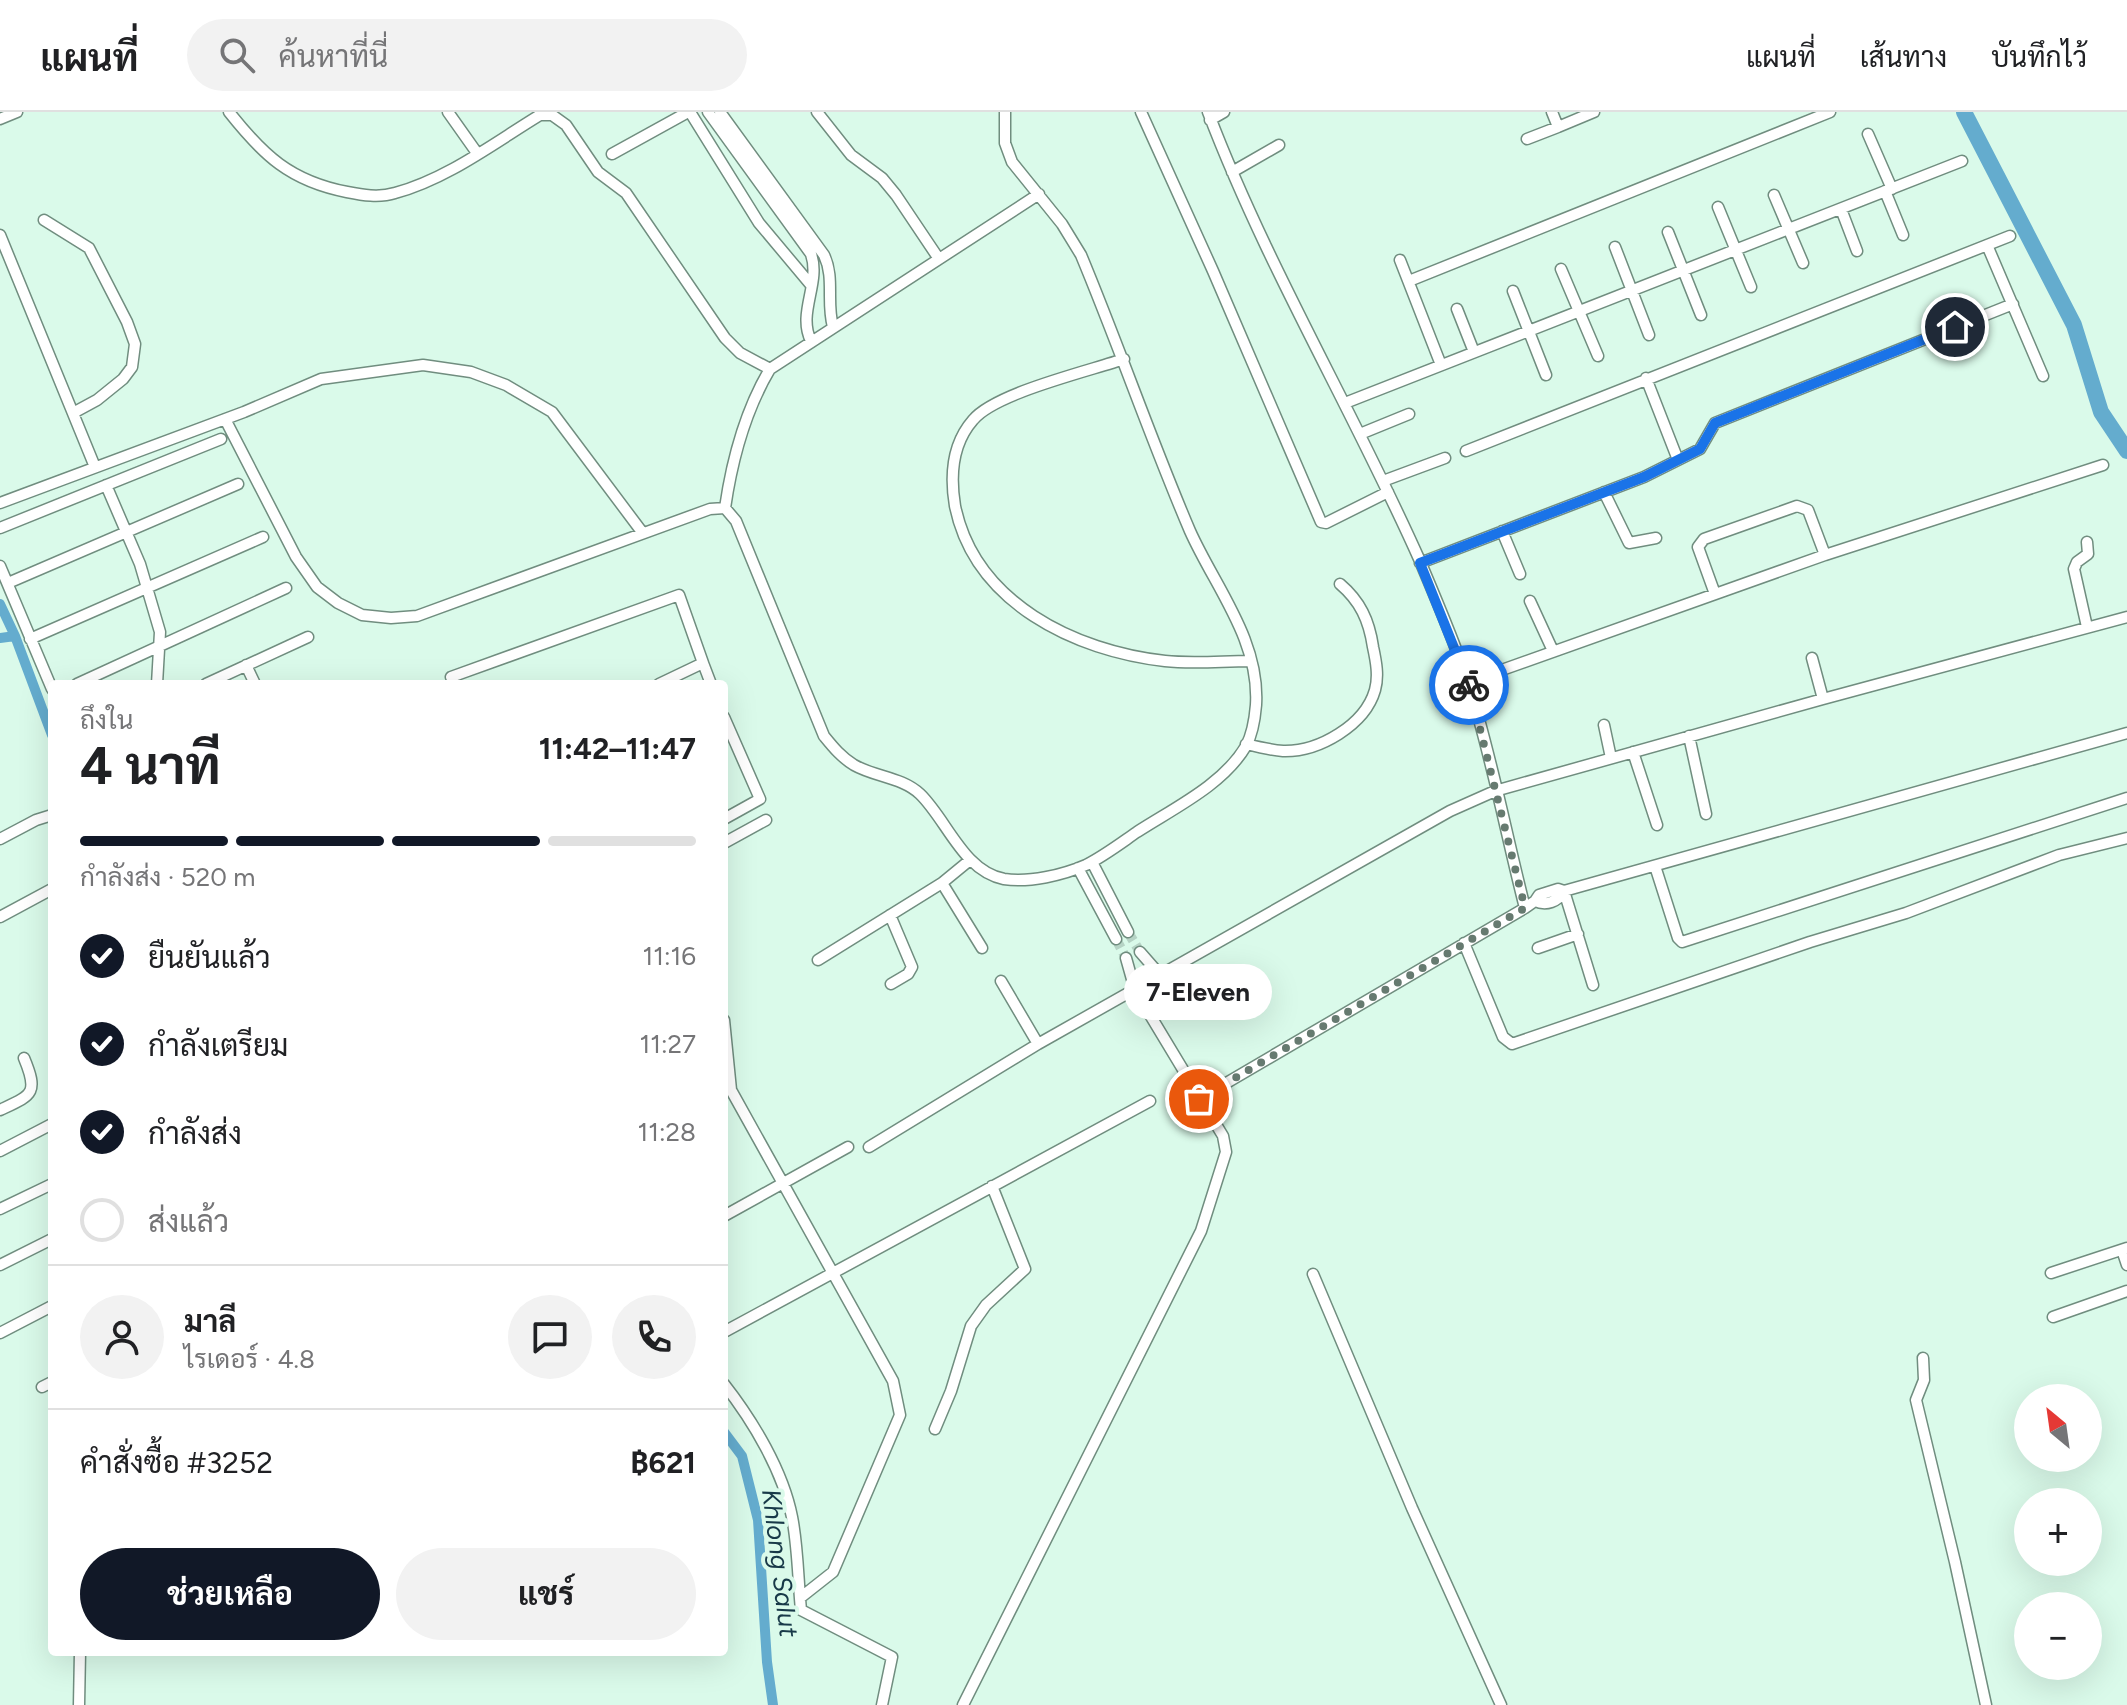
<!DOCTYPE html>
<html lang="th">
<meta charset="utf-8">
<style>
:root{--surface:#fff;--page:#f2f2f2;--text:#202124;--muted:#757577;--line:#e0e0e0;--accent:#111827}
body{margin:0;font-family:Figtree,Sarabun,sans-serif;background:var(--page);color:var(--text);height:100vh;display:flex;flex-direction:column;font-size:30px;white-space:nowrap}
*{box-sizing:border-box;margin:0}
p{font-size:26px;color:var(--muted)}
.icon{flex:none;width:44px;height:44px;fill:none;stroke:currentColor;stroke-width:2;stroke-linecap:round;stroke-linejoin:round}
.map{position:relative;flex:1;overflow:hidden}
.details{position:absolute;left:48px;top:568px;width:680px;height:976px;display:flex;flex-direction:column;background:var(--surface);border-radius:8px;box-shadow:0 8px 32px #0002}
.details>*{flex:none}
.needle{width:52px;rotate:331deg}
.controls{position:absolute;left:2014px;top:1272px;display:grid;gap:16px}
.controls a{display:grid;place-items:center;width:88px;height:88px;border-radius:50%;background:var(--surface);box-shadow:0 8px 32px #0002;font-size:40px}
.pin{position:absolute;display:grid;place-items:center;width:68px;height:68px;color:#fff;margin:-34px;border:4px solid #fff;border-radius:50%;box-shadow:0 2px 8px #0007}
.courier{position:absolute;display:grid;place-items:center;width:80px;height:80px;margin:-40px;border:6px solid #1a73e8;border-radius:50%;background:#fff;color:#222;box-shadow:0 2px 10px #0007}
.bubble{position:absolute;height:56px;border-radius:28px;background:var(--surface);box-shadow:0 8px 32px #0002;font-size:26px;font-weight:700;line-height:56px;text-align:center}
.headline em{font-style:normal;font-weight:700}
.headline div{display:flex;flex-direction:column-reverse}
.headline{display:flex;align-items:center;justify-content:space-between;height:136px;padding:0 32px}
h1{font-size:52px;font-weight:700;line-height:60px}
.bar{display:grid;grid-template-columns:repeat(4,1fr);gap:12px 8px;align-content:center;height:96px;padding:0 32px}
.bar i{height:10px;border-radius:6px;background:var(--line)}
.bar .active{background:var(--accent)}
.bar p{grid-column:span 4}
.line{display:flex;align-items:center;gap:20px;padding:0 32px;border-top:2px solid var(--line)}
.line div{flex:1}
.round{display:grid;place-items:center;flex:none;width:84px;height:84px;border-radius:42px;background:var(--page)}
ol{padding:0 32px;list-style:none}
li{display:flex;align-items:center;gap:24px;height:88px}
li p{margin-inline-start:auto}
li .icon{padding:8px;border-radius:50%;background:var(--accent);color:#fff;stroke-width:4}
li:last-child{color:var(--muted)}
li i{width:44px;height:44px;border:4px solid var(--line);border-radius:50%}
.action{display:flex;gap:16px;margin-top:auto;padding:16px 32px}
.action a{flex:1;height:92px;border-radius:48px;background:var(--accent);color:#fff;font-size:32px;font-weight:700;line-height:92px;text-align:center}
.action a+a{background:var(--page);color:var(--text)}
header{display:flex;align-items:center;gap:48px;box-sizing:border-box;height:112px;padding:0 40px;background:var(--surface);border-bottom:2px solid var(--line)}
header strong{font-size:38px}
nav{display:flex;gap:44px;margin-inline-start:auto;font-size:28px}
.search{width:560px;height:72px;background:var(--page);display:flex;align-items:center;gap:20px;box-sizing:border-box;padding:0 28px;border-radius:44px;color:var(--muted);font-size:30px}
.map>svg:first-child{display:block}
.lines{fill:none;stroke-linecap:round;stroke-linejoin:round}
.canal{stroke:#64acce;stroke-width:10}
.river{stroke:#64acce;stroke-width:16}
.minor-tunnel{stroke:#b6d3c5;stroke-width:10;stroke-dasharray:10 5;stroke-linecap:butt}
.minor-casing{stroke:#708d7f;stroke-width:13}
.minor{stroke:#fff;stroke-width:10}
.done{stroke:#667a70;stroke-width:8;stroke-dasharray:0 14.4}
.route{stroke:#1a73e8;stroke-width:10}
.labels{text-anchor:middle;stroke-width:8;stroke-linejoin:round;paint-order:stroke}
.water-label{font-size:26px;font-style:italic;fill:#183948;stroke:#dafaea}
</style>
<header>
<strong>แผนที่</strong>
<div class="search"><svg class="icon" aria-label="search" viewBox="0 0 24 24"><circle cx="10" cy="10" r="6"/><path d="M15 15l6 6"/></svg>ค้นหาที่นี่</div>
<nav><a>แผนที่</a><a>เส้นทาง</a><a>บันทึกไว้</a></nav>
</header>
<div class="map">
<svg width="2127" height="1593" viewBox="0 0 2127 1593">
<rect width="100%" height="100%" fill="#dafaea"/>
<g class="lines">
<path class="canal" d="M0 492 15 524 52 623
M0 526 15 524
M724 1320 742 1344 758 1408 767 1550 773 1593"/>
<path class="river" d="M1964 0 2074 213 2101 300 2127 339"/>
<path class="minor-tunnel" d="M1128 820 1140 840
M1116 827 1126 846"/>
<defs>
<path id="minor" d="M229 0C263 43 290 69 347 80 362 83 379 86 395 81 447 67 494 31 540 3H552L566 13 598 60 626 81 725 226 740 241 770 257
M448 0 477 41
M690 0 759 111 811 173
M708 0 811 142C821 171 797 201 811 229
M720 0 824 143C835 166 826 190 833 215
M817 0 851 43 882 66 896 83 939 147
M1141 0 1213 159 1321 410 1326 411 1388 380
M1208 0C1267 155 1353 298 1420 449 1437 489 1455 531 1469 573 1492 646 1506 722 1525 796
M1552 0 1558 15 1594 0
M0 7 17 0
M1210 8 1224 0
M1868 22 1892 77
M1527 27 1558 15
M612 42 688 0
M1232 60 1279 33
M1885 79 1903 123
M1774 83 1803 151
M1718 95 1751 175
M1841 97 1857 139
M44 108 89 136 127 210 135 232 132 255 123 267 97 288 73 301
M1668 120 1701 203
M0 123 95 355
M1987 133 2043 264
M1615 135 1649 223
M1400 148 1441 253
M1561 157 1598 244
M1409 169 1830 0
M1513 179 1546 263
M1457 197 1474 240
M1124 247C1089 259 995 281 973 308 952 332 950 364 955 394 975 491 1075 539 1165 549 1193 552 1222 549 1250 549
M1646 266 1678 348
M1345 291 1962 49
M225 307 296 445 317 475 338 491 362 503 391 506 417 504 710 397 725 396 736 409 824 624C833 635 841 645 854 653 875 665 902 665 920 682 947 708 963 759 1004 767 1029 771 1063 763 1086 753 1104 744 1121 731 1137 720 1174 696 1223 673 1246 634 1252 623 1255 605 1256 593 1260 528 1215 475 1190 419 1151 328 1119 234 1081 143L1062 112 1012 50 1005 31V0
M1360 322 1409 302
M1466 339 2010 124
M1383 369 1445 346
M106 373 140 452 160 520 157 572
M1604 380 1629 431 1656 426
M0 391 244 300 321 267 423 253 471 260 506 273 552 300 642 420
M725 396C732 348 745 299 770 257L1039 82
M0 416 221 327
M1502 419 1520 462
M2087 430 2088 442 2077 450 2074 457 2087 515
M1420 451 1644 365 1700 337 1715 311 2013 192
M0 454 52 577
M8 471 238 372
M1715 482 1698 435 1704 427 1797 394 1808 398 1825 443
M1530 489 1553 539
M30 527 263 425
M1812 546 1823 587
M246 553 255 572
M1468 570 1825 443 2103 353
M77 572 286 476
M206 572 308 525
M455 572 451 565 679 483 703 551
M659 572 703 551 711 572
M724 605 760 687 724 707
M1604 613 1611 646
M1689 624 1706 702
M1246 632C1258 635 1271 638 1283 639 1319 640 1365 613 1375 578 1379 564 1376 549 1373 535 1369 508 1360 489 1340 472
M1633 640 1657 713
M0 727 36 708 52 703
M724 731 766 708
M1092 750 1128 820
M1655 754 1678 826 1682 830 2127 686
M1078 756 1116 827
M942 771 982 836
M1564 779 1593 873
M1535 789C1546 794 1558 790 1564 779
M890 803 912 855 908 862 891 872
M0 805 52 777
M1464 831 1503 925 1512 932 1810 830 1906 801 2059 743 2127 726
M1538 836 1578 822
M1140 840 1161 864
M818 848 942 771 970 748
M1001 869 1038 932
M724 908 731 978 893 1269 900 1303 833 1460 800 1486
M1199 987 1525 796 1535 789 1539 783 1558 777 1564 779 2127 621
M0 998C32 983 39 982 24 946
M869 1035 1038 932 1450 699 1495 679 1823 587 2127 505
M0 1039 52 1012
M0 1097 52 1072
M724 1104 848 1035
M2122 1138 2127 1153
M0 1153 52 1127
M2051 1161 2127 1136
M1313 1162 1412 1396 1501 1593
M2053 1205 2127 1179
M724 1220 1150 989
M0 1221 52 1194
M1923 1246 1924 1268 1916 1288 1955 1450 1986 1593
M724 1272C753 1309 783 1359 792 1405 798 1435 798 1468 801 1498L892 1545 882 1593
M42 1275 52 1270
M935 1317 951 1279 971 1214 986 1193 1025 1157 992 1074
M79 1593 80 1540
M963 1593 1201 1119 1226 1040 1223 1024 1135 878 1126 846"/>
</defs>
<use href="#minor" class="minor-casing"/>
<use href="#minor" class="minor"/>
</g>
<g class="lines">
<path class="done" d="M1199 987 1525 796 1469 573"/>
<path class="route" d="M1469 573 1420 451 1644 365 1700 337 1715 311 1955 215"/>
</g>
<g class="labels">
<g class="water-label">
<text transform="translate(780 1451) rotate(83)" y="9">Khlong Salut</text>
</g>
</g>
</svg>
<div class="controls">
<a><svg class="needle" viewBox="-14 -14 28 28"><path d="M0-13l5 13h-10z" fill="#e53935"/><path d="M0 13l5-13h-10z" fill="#757577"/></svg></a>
<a>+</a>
<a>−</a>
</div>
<div class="pin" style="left:1199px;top:987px;background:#ea580c"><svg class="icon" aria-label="bag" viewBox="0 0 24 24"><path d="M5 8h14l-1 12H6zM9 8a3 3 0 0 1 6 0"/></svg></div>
<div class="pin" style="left:1955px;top:215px;background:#1f2937"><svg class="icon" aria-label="home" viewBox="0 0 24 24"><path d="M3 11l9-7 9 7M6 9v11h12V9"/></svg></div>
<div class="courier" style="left:1469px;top:573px"><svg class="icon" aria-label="bike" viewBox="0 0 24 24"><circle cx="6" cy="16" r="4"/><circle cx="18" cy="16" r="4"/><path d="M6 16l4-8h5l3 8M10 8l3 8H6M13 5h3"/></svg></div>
<div class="bubble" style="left:1124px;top:852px;width:148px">7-Eleven</div>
<section class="details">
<div class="headline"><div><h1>4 นาที</h1><p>ถึงใน</p></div><em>11:42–11:47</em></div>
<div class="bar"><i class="active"></i><i class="active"></i><i class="active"></i><i></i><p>กำลังส่ง · 520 m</p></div>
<ol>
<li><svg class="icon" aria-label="check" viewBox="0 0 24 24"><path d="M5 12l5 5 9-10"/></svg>ยืนยันแล้ว<p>11:16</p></li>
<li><svg class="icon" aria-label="check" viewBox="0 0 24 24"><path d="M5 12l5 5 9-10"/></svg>กำลังเตรียม<p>11:27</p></li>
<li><svg class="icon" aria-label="check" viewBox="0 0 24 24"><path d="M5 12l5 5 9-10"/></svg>กำลังส่ง<p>11:28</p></li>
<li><i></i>ส่งแล้ว</li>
</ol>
<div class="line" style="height:144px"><a class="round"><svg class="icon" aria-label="person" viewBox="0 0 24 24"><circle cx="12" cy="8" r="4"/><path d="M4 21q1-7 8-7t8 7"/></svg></a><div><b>มาลี</b><p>ไรเดอร์ · 4.8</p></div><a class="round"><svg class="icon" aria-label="chat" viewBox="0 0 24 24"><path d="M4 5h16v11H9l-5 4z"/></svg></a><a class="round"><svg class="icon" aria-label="phone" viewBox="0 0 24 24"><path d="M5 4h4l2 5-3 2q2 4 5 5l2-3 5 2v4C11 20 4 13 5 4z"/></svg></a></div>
<div class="line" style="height:104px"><div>คำสั่งซื้อ #3252</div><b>฿621</b></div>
<div class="action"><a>ช่วยเหลือ</a><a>แชร์</a></div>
</section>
</div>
